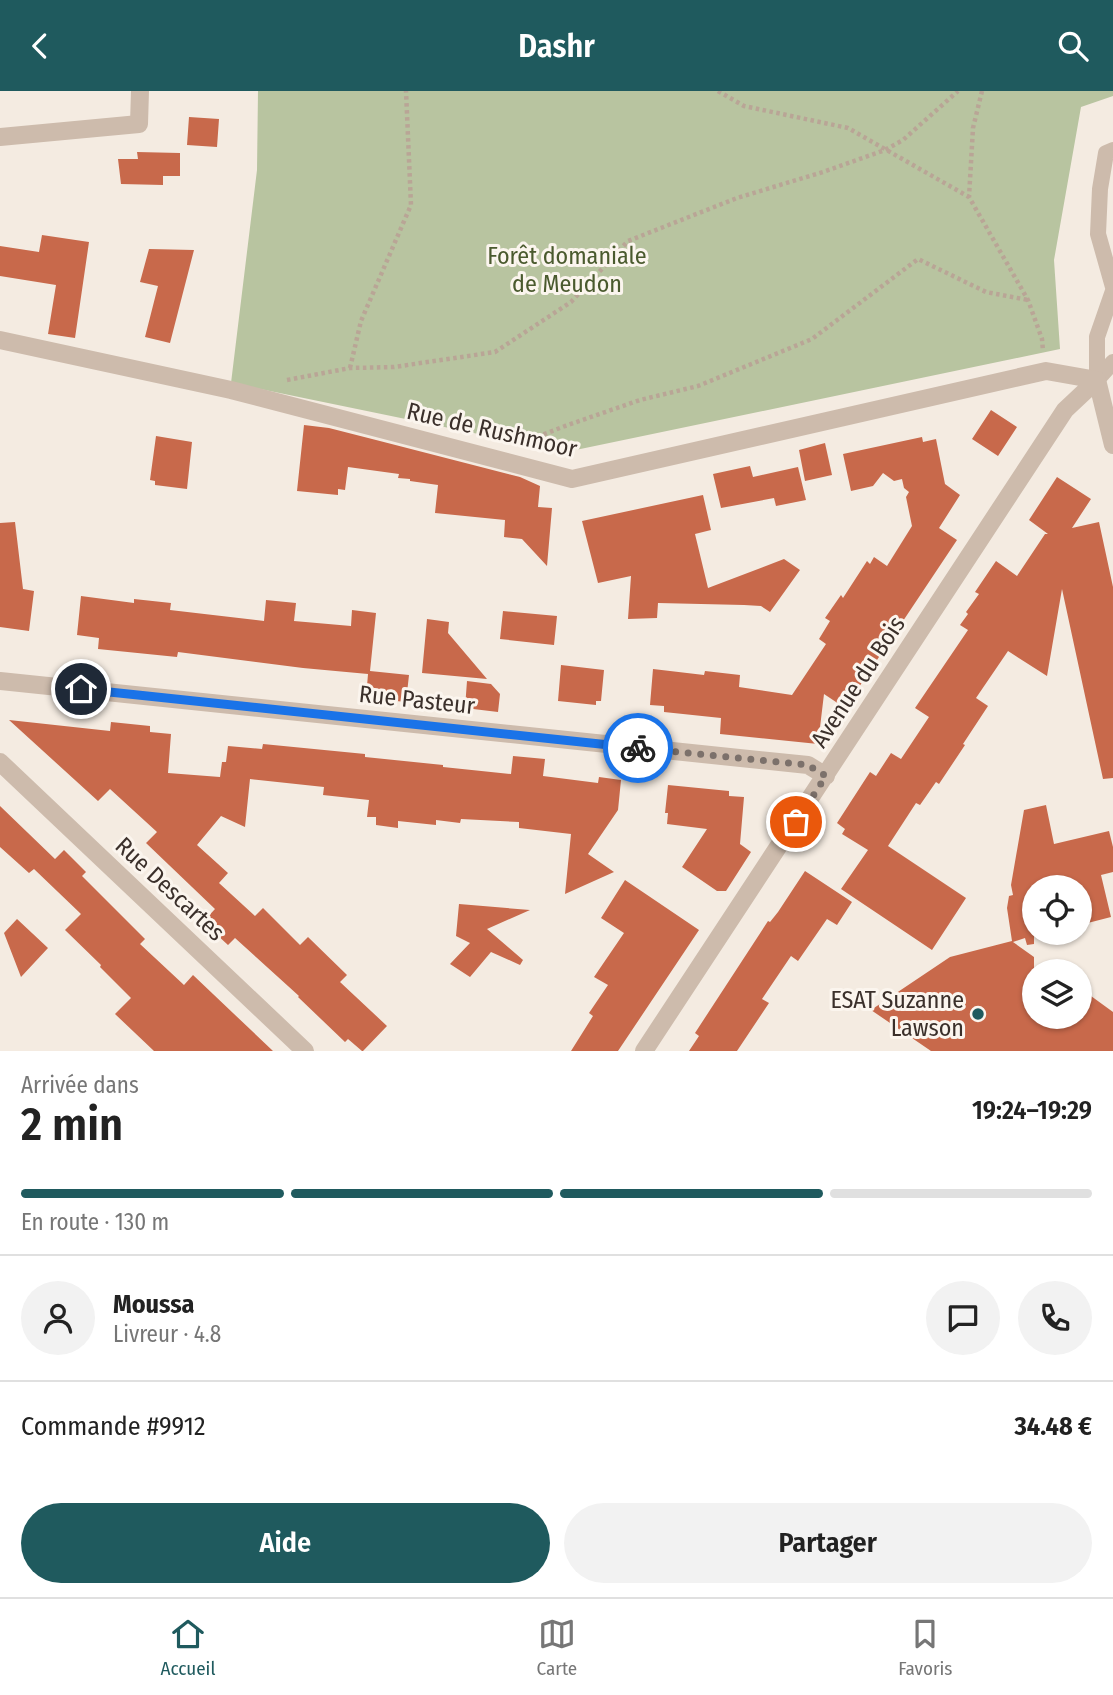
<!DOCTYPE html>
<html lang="fr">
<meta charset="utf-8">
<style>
:root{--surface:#fff;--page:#f2f2f2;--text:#222;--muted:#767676;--line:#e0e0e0;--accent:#1f5a5e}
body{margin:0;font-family:"Fira Sans Condensed",sans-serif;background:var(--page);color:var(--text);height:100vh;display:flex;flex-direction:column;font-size:26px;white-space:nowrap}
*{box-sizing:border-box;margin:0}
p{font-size:23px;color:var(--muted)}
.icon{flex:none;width:38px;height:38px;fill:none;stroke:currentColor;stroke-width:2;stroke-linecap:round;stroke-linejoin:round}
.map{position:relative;height:960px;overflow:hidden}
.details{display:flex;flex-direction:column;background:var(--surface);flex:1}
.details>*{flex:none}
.buttons{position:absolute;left:1022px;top:784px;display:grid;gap:14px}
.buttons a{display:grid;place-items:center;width:70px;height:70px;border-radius:50%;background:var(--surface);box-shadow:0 2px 5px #0004;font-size:35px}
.pin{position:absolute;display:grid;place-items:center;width:60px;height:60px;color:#fff;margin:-30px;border:4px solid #fff;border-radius:50%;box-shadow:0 2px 7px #0007}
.courier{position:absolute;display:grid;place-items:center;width:70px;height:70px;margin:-35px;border:5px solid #1a73e8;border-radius:50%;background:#fff;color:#222;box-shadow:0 2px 9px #0007}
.summary em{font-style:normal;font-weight:600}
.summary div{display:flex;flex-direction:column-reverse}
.summary{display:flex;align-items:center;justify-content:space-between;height:119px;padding:0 21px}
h1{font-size:46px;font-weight:600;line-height:52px}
.bar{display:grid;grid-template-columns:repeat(4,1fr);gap:10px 7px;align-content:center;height:84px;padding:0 21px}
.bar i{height:9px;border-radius:5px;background:var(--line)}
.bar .selected{background:var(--accent)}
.bar p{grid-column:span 4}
.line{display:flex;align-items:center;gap:18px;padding:0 21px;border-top:2px solid var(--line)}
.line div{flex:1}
.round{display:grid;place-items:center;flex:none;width:74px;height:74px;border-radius:37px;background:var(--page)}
.cta{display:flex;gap:14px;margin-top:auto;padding:14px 21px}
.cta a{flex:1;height:80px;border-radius:42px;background:var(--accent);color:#fff;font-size:28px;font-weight:600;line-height:80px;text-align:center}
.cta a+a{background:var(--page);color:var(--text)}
header{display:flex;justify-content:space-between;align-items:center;height:91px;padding:0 21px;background:var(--accent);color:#fff;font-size:32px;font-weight:600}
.menu{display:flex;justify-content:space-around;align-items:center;height:98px;border-top:2px solid var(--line);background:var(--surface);font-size:19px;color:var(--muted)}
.menu a{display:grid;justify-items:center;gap:4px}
.menu .selected{color:var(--accent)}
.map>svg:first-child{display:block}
.green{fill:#b8c4a0}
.building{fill:#c8694b}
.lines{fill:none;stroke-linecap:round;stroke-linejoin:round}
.path{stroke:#b9a596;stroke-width:4.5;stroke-dasharray:3.5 3.5;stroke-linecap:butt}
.service{stroke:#cdbbac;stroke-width:16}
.minor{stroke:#cdbbac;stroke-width:18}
.done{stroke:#7c716b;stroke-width:7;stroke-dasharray:0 12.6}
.route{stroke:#1a73e8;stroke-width:9}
.poi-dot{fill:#1f5a5e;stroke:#fbf5ee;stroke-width:2.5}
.labels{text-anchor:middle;stroke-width:6;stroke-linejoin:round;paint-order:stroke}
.park-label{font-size:24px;fill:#4a5a2e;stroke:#fbf5ee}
.street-label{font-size:24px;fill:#3b302b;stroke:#fbf5ee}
.poi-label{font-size:24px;fill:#3b302b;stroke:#fbf5ee;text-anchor:end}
</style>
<header><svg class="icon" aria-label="back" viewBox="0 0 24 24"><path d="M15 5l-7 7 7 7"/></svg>Dashr<svg class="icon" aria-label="search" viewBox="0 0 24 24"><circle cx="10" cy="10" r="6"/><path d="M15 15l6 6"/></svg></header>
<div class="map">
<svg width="1113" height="960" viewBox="0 0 1113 960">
<rect width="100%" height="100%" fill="#f4ebe1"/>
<path class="green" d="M258 0H1113V5L1081 16 1054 169 1060 258 566 361 231 292 257 79Z"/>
<path class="building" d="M189 26 219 28 217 56 187 54Z
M137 61 180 62V85H163V94L121 93 118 68H138Z
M42 144 89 151 75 247 48 243 56 194 0 185V155L39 161Z
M149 158 194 159 170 252 145 246 158 195 140 191Z
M991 319 1017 336 998 365 972 348Z
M304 334 329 337 376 349 520 386 540 395 538 416 552 417 547 475 522 448 504 446 505 429 435 422 438 394 410 390V388L398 387 399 383 348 376 345 399 338 398V404L297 400Z
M156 345 192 351 187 398 155 394V390L150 389Z
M922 346 923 351 936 348 945 393 960 404 939 437 957 449 845 617 824 603 818 653 720 643 721 627 664 621V615L650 614 653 578 704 584 705 580 740 584 739 596 792 604 826 553 819 548 830 530 825 527 841 504 843 507 867 470 870 473 874 466 887 475 912 435 906 406 909 401 904 397 902 388 894 390 883 382 873 395 851 400 843 363Z
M825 352 832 384 805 390 799 359Z
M750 375 753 386 798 376 806 409 776 415 774 407 721 417 713 383Z
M1057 386 1091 408 1072 437 1099 431 1113 496V687L1103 688 1062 498 1047 585 1008 560 976 607 988 615 963 653 965 654 939 693 936 691 920 714 916 712 888 755 966 807 932 859 841 798 868 759 842 743 845 738 837 732 870 681 876 685 891 662 901 668 929 626 915 617 968 539 960 534 968 523 966 521 979 503 975 501 996 470 1017 485 1045 443H1048L1029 429Z
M703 404 711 439 695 443 708 497 784 468 800 479 770 521 761 515 744 514 658 512 657 527 628 528 631 485 598 492 582 430Z
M15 431 23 498 34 500 29 540 0 536V432Z
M81 505 134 512V508L171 512 170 519 264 530 266 509 296 512 294 530 351 535 352 519 376 522 370 580 409 584 406 611 366 607 368 583 303 577 178 561 177 566 98 558 99 547 77 544Z
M503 520 557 525 554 554 500 548Z
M427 528 449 531 448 542 487 588 422 582Z
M561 574 604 579 601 610H596V614L558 610Z
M467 590 491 593 500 603 498 621 465 617Z
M9 629 110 640 111 631 150 635V641L171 643 168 682 220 686 222 671H226L228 655 262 658 263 653 365 663V666L443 674V676L511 683 513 665 545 668 543 685 598 692 599 686 621 689 618 719 588 763 614 781 565 803 571 743 519 737V731L461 728 460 732 436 729V734L398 730V737L376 734V726H367L369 709 323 704 324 696 250 688 245 736 221 725 197 754 228 782 219 792 255 825 263 817 300 854 308 846 347 884 340 891 387 935 363 960H362L348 948 345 951 298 906 299 905 235 847 228 854 203 831 215 818 146 752 157 741 110 698 98 710Z
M668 694 729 700V705L744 706 740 753 751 761 726 800H717L682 776 707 738 667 733 668 722H665Z
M1046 714 1054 753 1109 740 1113 756V781L1101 784 1111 826 1080 834V796H1034V853L1027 854 1025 847 1013 851 1034 866V926H1080V897L1113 921V960H931L871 919 950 866 1012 850 1007 817 1009 805 1013 804 1011 794 1024 719Z
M0 715 55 768 64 759 86 781 82 785 145 848 140 853 184 894 193 884 273 960H154L115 923 131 907 100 876 101 874 65 839 81 823 34 778 29 782 0 756Z
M805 780 852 811 837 834 827 828 798 870 791 865 762 908 769 912 737 960H689L699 945 695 942 768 830 770 831 778 821Z
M625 789 699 839 618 960H571L593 925 589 922 608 894 594 886 624 842 601 827Z
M459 813 530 819 487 838 523 869 520 874 491 861 470 886 450 873 470 852 456 845Z
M17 828 48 857 21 886 4 842Z"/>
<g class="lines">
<path class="path" d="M718 0 744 15 848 37 969 106
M982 0 973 37 969 106 1028 209 1042 248 1043 260
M350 277 361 230 411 114 406 0
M287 289 350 277 394 276 495 261 571 211 628 150 737 107 823 81 885 59 903 49 958 0
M524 351 565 335 640 309 698 295 812 248 918 168 986 201 1028 209"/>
<path class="service" d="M1113 59 1106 62 1100 98 1098 143 1113 196
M1097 289V246L1113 200
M1097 289 1113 271"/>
<path class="minor" d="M0 46 139 33 140 0
M0 249 231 299 572 388 1046 280 1097 289
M1097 289 1113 354
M0 590 808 674 826 685
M0 671 305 960
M644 960 1065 319 1097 289"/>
</g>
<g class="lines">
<path class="done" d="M638 657 808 674 826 685 796 731"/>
<path class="route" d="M81 598 638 657"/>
</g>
<circle class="poi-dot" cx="978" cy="923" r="7"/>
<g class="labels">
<g class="park-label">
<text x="567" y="173">Forêt domaniale<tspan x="567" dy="28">de Meudon</tspan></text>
</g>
<g class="street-label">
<text transform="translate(492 339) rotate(13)" y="8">Rue de Rushmoor</text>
<text transform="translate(858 591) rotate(-57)" y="8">Avenue du Bois</text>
<text transform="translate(417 609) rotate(6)" y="8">Rue Pasteur</text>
<text transform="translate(170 798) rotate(43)" y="8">Rue Descartes</text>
</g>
<g class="poi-label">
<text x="964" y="917">ESAT Suzanne<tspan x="964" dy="28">Lawson</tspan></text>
</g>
</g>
</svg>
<div class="buttons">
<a><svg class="icon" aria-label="locate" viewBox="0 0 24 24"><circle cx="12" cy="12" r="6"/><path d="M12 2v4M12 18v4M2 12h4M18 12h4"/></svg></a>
<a><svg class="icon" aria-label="layers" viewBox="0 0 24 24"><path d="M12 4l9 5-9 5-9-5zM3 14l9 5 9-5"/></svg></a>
</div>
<div class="pin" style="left:796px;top:731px;background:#ea580c"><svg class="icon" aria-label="bag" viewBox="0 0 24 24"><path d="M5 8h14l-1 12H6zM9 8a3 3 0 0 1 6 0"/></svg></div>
<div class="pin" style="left:81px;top:598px;background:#1f2937"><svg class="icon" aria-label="home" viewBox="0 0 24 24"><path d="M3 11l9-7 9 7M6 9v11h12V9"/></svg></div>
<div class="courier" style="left:638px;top:657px"><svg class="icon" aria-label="bike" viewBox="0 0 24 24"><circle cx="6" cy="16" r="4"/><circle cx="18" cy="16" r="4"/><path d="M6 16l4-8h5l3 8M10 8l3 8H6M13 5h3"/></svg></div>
</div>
<section class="details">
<div class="summary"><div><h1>2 min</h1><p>Arrivée dans</p></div><em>19:24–19:29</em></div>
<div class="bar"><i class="selected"></i><i class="selected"></i><i class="selected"></i><i></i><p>En route · 130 m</p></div>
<div class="line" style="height:126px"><a class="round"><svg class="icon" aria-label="person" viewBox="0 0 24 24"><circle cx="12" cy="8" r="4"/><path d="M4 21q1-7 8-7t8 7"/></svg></a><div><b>Moussa</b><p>Livreur · 4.8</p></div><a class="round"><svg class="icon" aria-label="chat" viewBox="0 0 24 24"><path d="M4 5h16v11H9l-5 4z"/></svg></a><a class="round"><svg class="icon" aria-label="phone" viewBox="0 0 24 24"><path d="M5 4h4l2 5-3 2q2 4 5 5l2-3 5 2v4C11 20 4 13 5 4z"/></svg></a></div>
<div class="line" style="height:91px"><div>Commande #9912</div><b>34.48 €</b></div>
<div class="cta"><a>Aide</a><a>Partager</a></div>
</section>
<nav class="menu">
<a class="selected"><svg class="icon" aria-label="home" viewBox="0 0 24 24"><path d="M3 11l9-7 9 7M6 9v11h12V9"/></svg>Accueil</a>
<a><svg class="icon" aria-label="map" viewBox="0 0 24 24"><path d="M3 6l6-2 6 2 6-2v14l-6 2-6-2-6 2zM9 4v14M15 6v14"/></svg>Carte</a>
<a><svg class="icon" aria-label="saved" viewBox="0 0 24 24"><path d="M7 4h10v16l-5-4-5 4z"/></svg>Favoris</a>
</nav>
